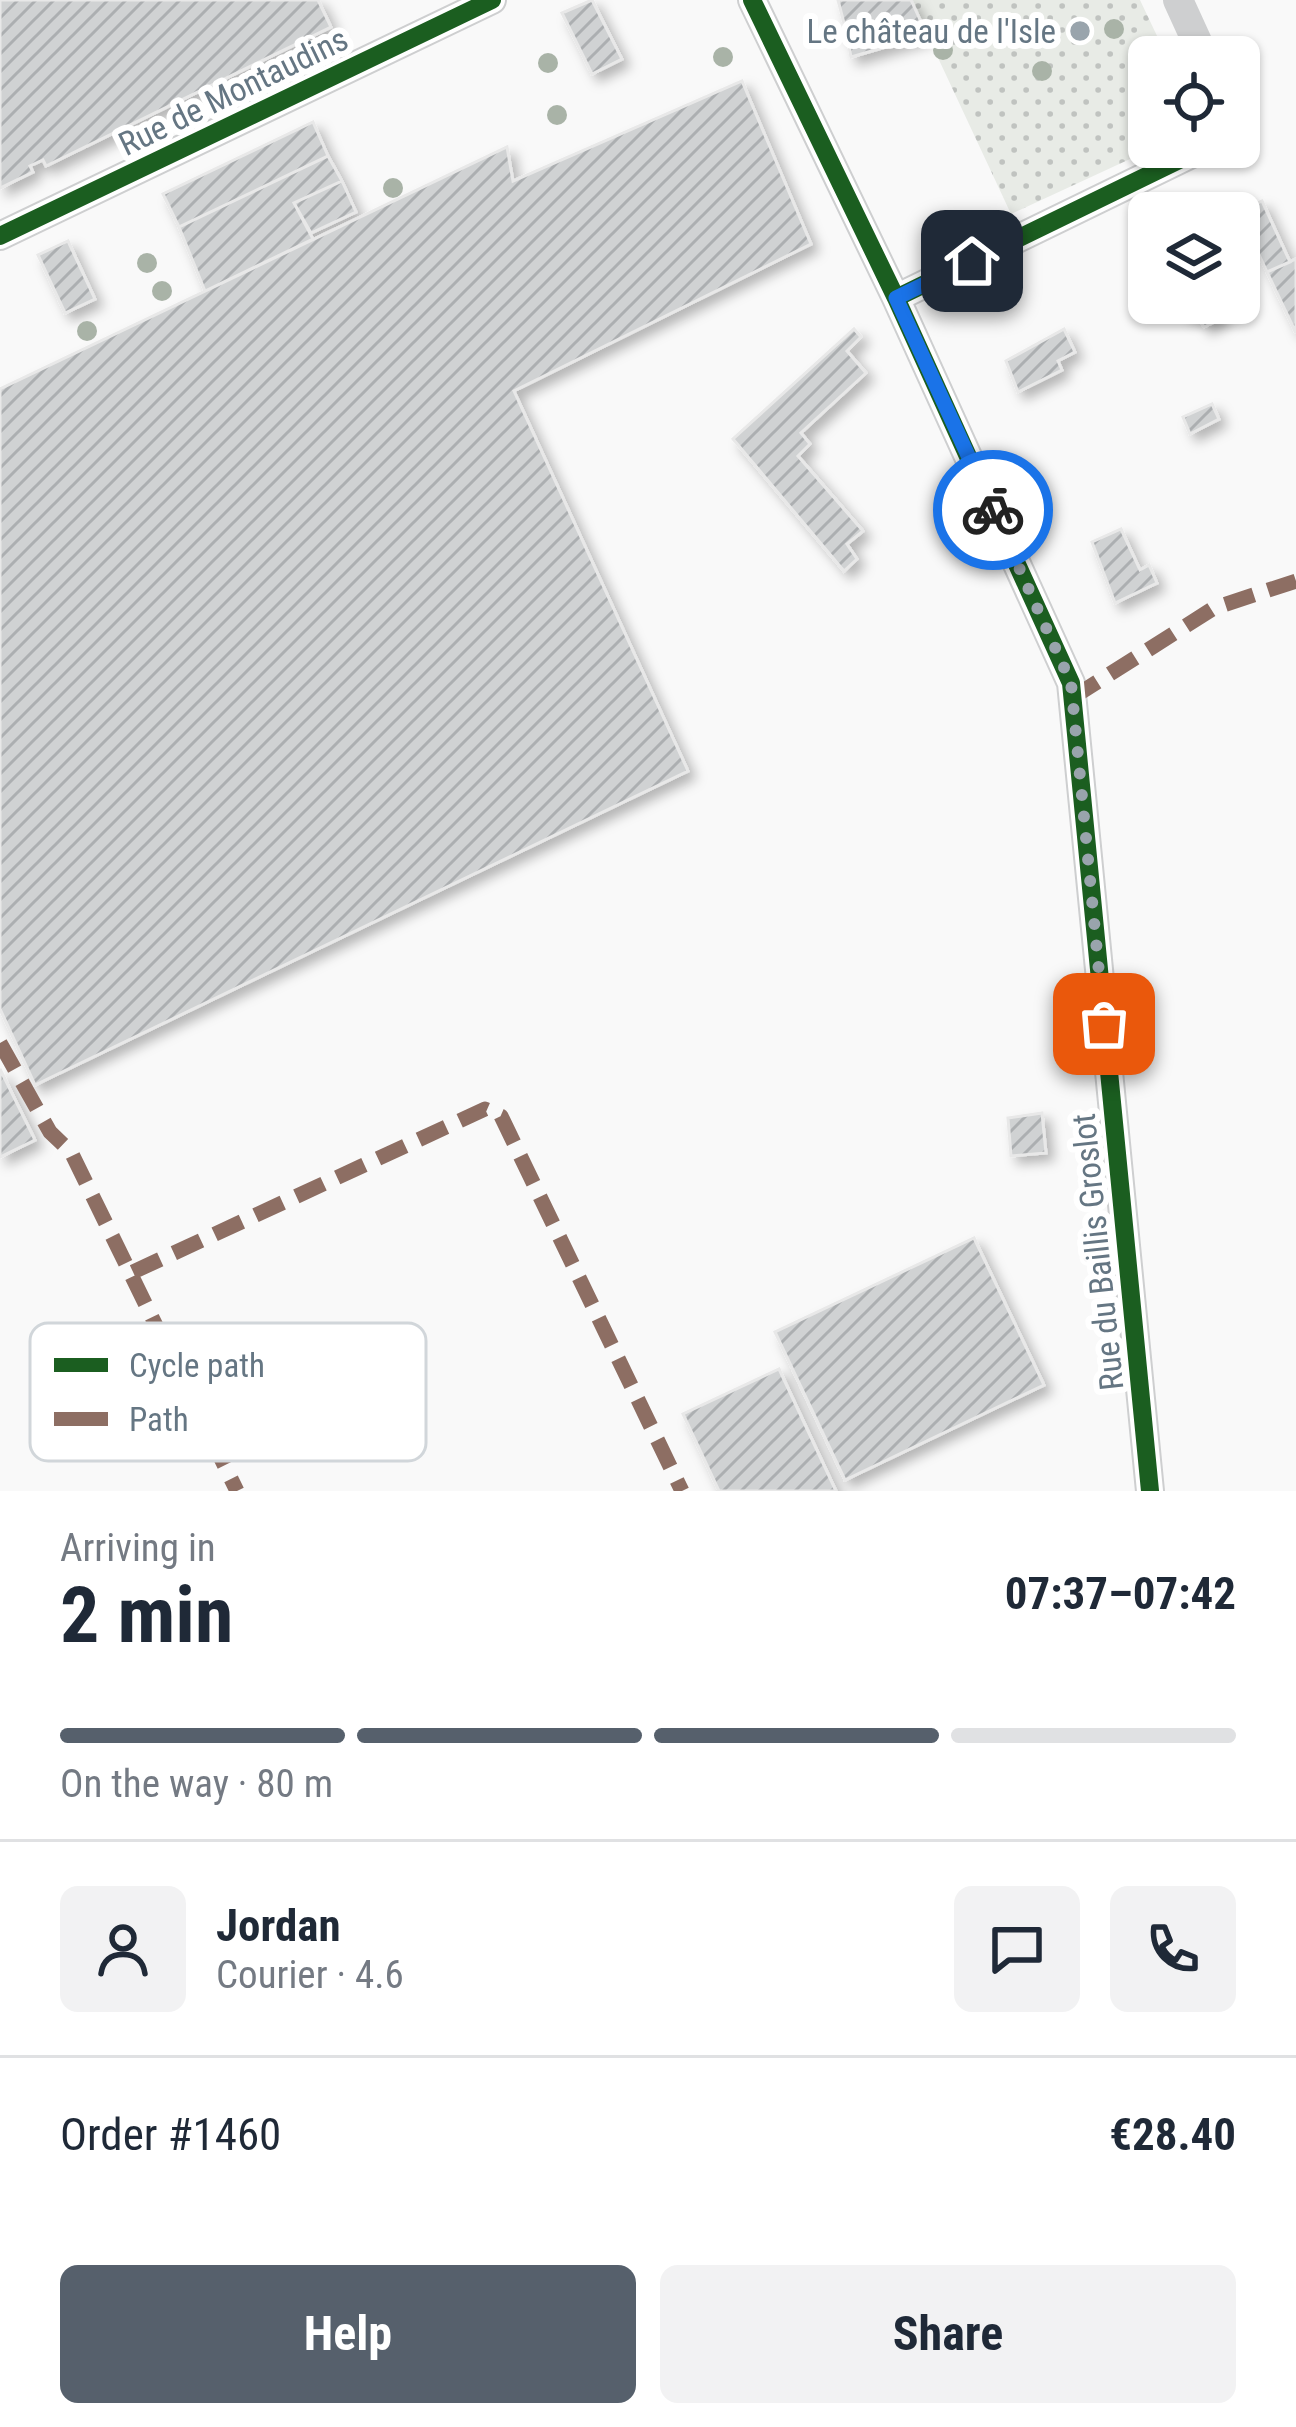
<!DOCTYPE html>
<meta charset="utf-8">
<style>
:root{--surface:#fff;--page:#f2f2f3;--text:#1f2937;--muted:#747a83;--line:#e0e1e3;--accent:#56606c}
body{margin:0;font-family:"Roboto Condensed",sans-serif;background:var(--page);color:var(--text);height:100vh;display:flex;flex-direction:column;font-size:45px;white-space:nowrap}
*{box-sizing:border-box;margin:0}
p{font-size:39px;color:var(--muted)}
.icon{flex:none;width:66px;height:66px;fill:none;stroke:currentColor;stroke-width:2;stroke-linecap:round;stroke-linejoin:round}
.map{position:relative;height:1491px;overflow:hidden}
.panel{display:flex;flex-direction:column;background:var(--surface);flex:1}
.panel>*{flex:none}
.buttons{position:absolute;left:1128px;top:36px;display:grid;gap:24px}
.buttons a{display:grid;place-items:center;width:132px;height:132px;border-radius:18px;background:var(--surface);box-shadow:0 3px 9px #0004;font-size:60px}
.pin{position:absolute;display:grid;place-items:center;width:102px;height:102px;color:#fff;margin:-51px;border-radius:24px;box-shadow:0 6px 18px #0006}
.courier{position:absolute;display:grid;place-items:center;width:120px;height:120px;margin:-60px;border:9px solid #1a73e8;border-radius:50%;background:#fff;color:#222;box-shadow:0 3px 15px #0007}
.headline em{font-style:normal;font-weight:700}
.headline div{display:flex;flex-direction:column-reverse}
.headline{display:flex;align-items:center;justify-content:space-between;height:204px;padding:0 60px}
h1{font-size:78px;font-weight:700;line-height:90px}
.bar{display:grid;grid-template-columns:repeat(4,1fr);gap:18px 12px;align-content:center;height:144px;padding:0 60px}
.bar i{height:15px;border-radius:9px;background:var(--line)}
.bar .on{background:var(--accent)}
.bar p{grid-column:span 4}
.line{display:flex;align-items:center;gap:30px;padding:0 60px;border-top:3px solid var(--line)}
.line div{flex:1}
.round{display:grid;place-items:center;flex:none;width:126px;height:126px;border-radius:18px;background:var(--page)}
.action{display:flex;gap:24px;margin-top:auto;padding:24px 60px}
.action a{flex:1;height:138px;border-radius:18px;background:var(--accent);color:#fff;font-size:48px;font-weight:700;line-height:138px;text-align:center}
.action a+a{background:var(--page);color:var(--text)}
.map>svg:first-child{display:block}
.green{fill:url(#green-dots)}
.building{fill:url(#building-hatch);stroke:#e8e8e8;stroke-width:3;filter:url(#shadow)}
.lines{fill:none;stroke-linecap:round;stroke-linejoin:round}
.street{stroke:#cecfd0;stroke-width:30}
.quiet{stroke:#8d6e63;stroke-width:15;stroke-dasharray:30 15;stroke-linecap:butt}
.cycleway-casing{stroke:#fff;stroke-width:26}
.cycleway{stroke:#1b5e20;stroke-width:18}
.tree{fill:#a9b3a7}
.done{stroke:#99a4ac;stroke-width:12;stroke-dasharray:0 21.6}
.route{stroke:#1a73e8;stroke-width:15}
.poi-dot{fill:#99a4ac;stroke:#fff;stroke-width:4.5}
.labels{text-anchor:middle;stroke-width:12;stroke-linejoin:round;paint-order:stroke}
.poi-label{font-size:33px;fill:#657683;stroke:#fff;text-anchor:end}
.street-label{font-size:33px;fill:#657683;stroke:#fff}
.key{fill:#fff;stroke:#d1d6da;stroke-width:3}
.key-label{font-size:33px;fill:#657683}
</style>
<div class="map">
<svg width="1296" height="1491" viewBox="0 0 1296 1491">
<defs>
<pattern id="green-dots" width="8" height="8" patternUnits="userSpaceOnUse" patternTransform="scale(3)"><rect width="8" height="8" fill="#e8ebe6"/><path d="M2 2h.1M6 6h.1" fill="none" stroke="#c0c3c0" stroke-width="1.8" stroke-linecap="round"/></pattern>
<pattern id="building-hatch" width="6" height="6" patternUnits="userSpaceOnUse" patternTransform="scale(3)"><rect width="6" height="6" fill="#d0d2d3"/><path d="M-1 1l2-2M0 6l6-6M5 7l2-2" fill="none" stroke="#acafb1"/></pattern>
<filter id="shadow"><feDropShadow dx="7" dy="7" stdDeviation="6" flood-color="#0004"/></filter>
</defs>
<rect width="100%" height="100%" fill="#f9f9f9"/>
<path class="green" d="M911 0H1140L1167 57H1149V147H1156L1011 214Z"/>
<path class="building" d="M0 0H318L331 27 46 166 43 160 30 166 33 172 0 188Z
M592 0 622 59 592 74 562 13Z
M838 0H911L927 35 851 57 847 35 839 29 845 27Z
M742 81 811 244 514 391 688 771 35 1085 0 1009V389L507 147 513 181Z
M313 122 328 156 179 227 163 194Z
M328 156 342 181 294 203 313 239 205 291 179 227Z
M342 181 356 212 311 233 294 203Z
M1262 201 1290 262 1267 272 1239 212Z
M68 241 95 299 65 313 38 255Z
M1296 259V333L1267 272Z
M1182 303H1216L1222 318 1204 327 1196 312 1188 316Z
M854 329 861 337 847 351 866 373 801 433 810 444 798 456 863 531 847 544 857 559 844 571 733 439Z
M1064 329 1075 352 1058 361 1062 370 1018 392 1006 361Z
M1212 404 1219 419 1190 434 1183 417Z
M1121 529 1140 570 1149 565 1157 583 1115 603 1092 542Z
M0 1069 35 1140 0 1157Z
M1042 1113 1046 1153 1011 1156 1008 1118Z
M974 1238 1044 1385 845 1480 775 1332Z
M779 1369 836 1491H719L683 1414Z"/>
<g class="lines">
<path class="street" d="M752 0 896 298 1071 683 1150 1491
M1178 0 1204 57
M0 236 492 0
M896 298 1206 147"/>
<path class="quiet" d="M1072 698 1214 608 1296 581
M0 1043 50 1132 71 1152 237 1491
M133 1272 485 1109 501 1116 682 1491"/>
<defs>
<path id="cycleway" d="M752 0 896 298 1071 683 1150 1491
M0 236 492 0
M896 298 1206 147"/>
</defs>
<use href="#cycleway" class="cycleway-casing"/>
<use href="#cycleway" class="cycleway"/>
</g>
<g class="tree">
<circle cx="1114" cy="29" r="10"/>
<circle cx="943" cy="50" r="10"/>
<circle cx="723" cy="57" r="10"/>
<circle cx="548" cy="63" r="10"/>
<circle cx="1042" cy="71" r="10"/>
<circle cx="557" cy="115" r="10"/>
<circle cx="393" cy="188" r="10"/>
<circle cx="147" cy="263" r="10"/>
<circle cx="162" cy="291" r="10"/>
<circle cx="87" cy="331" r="10"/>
</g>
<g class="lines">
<path class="done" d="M993 510 1071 683 1104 1024"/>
<path class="route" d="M972 261 896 298 993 510"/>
</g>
<circle class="poi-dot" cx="1080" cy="31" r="12"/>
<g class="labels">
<g class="poi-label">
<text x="1056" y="43">Le château de l'Isle</text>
</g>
<g class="street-label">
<text transform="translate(233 91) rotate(-26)" y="12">Rue de Montaudins</text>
<text transform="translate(1097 1252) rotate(-96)" y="12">Rue du Baillis Groslot</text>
</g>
</g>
<rect x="30" y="1323" width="396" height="138" rx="18" class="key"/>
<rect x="54" y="1358" width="54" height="14" fill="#1b5e20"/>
<rect x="54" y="1412" width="54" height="14" fill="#8d6e63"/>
<g class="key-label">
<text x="129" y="1377">Cycle path</text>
<text x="129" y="1431">Path</text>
</g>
</svg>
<div class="buttons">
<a><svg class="icon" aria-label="locate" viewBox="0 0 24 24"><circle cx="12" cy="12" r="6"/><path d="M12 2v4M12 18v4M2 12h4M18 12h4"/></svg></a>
<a><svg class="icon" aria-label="layers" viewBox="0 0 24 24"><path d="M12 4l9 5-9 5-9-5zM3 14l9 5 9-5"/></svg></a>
</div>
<div class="pin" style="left:1104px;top:1024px;background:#ea580c"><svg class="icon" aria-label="bag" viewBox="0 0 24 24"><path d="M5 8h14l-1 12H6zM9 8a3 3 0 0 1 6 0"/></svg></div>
<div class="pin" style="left:972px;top:261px;background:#1f2937"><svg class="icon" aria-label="home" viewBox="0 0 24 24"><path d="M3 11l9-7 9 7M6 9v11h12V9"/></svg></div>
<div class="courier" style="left:993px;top:510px"><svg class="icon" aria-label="bike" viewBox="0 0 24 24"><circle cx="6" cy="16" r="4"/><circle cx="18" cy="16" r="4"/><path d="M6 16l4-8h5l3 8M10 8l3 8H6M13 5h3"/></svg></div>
</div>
<section class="panel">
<div class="headline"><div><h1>2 min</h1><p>Arriving in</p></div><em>07:37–07:42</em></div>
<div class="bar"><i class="on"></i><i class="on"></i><i class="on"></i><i></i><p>On the way · 80 m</p></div>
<div class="line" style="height:216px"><a class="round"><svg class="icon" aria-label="person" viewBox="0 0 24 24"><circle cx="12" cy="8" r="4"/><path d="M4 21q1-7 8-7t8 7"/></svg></a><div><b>Jordan</b><p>Courier · 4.6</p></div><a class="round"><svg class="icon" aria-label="chat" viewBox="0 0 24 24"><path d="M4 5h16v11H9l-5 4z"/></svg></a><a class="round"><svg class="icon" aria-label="phone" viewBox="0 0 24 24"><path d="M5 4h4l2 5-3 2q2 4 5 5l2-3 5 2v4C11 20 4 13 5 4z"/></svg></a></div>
<div class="line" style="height:156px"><div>Order #1460</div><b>€28.40</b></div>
<div class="action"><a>Help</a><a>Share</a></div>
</section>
